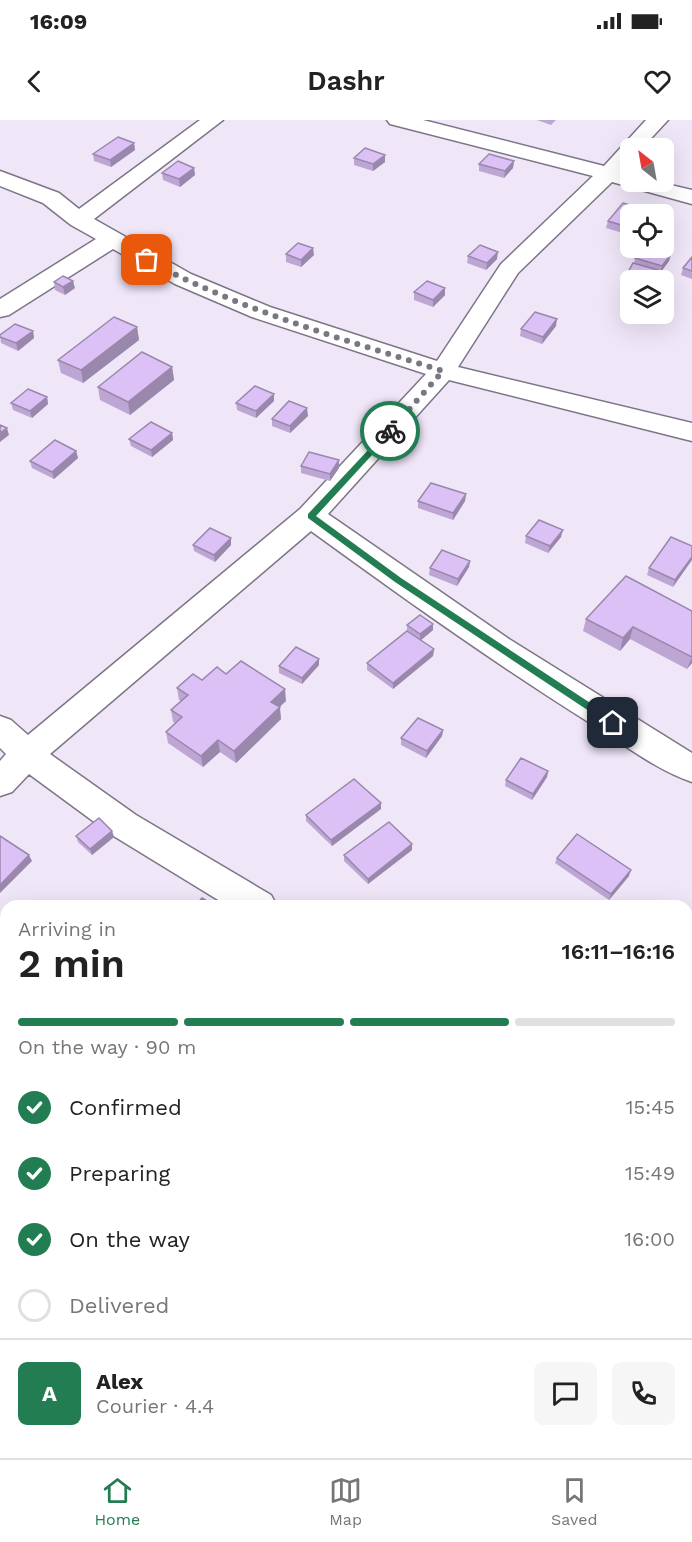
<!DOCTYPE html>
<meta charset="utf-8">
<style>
:root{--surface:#fff;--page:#f6f6f6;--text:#222;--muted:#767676;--line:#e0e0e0;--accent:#227d52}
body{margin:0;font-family:"Work Sans",sans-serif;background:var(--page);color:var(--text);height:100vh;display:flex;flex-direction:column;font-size:22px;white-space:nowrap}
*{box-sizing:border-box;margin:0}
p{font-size:20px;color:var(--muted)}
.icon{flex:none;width:33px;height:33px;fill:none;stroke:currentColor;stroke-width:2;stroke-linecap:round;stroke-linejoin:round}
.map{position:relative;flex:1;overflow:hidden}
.details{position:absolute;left:0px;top:780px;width:693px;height:558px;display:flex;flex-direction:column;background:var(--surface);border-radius:18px 18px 0 0;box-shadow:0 6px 24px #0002}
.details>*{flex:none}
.needle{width:39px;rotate:329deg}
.tools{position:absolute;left:620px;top:18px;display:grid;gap:12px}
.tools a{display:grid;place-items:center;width:54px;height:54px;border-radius:9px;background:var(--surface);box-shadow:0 6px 24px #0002;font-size:30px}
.pin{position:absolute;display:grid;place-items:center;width:51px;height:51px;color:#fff;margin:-26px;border-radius:12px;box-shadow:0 3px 9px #0006}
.courier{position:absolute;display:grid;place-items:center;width:60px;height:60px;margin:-30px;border:4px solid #227d52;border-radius:50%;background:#fff;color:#222;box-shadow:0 2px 8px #0007}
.summary em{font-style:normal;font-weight:600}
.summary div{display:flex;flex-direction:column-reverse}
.summary{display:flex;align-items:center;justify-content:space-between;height:102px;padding:0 18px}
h1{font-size:39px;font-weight:600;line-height:45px}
.bar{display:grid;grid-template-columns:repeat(4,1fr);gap:9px 6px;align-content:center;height:72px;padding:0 18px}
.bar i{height:8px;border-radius:4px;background:var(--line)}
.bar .active{background:var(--accent)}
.bar p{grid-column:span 4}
.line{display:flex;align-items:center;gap:15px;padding:0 18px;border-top:2px solid var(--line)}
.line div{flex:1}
.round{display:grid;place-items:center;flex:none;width:63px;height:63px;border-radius:9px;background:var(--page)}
ol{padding:0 18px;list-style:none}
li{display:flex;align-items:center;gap:18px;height:66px}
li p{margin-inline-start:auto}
li .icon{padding:6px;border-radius:50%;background:var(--accent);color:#fff;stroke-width:4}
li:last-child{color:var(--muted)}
li i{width:33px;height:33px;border:3px solid var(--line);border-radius:50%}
.status{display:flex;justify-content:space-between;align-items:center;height:42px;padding:0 30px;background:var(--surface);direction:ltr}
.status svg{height:16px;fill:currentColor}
header{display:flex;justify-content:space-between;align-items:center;height:78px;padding:0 18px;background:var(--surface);font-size:27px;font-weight:600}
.tab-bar{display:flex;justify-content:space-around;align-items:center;height:84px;border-top:2px solid var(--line);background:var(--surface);font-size:16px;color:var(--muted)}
.tab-bar a{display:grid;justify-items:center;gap:3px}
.tab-bar .active{color:var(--accent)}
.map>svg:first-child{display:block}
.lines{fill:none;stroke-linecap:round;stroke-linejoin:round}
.minor-casing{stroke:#7d7585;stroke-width:3}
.minor{fill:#fff;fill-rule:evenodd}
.wall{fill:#bda6d4}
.shaded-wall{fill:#9a87ac}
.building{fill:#dcc1f6;stroke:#9a87ac;stroke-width:1.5}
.route{fill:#227d52}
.done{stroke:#7b7681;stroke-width:6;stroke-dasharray:0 10.8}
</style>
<div class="status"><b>16:09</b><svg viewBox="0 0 49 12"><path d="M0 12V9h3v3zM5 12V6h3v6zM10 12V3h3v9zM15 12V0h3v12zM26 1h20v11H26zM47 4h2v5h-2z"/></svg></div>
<header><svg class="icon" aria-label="back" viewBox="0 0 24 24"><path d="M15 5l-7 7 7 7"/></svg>Dashr<svg class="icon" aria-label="heart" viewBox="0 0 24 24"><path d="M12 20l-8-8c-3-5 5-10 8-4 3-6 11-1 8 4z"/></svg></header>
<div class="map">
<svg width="692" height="1338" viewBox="0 0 692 1338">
<rect width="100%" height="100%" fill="#efe6f8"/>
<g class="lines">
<defs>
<path id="minor" d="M200 0H223L94 99 191 154 270 187 437 241 501 144 593 56 390 4 387 0H423L604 46 646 0H668L642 28H630V42L622 51 630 54V62H658L692 70V84L612 62 518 153 458 247 692 303V321L449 260 328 394 509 519 692 633V662C656 650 622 623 590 603 494 543 402 477 311 411L50 634 136 695 271 775 277 786H228L112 715 29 654 12 672 0 676V641L6 634 0 628V596L11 600 28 615 300 389 426 254 252 197 175 164 113 129 9 195 0 197V179L96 119 71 105 43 83 0 66V51L59 73 79 89Z
M692 824V861L687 863V825Z
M687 1048 692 1050V1092L687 1090Z
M265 1332H313L310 1338H262Z"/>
</defs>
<use href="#minor" class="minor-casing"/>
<use href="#minor" class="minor"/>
</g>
<path class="wall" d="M537 0H556L551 5Z
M134 23 135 30 111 47 94 41 93 34Z
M354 38 385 42 373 51 354 45Z
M514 41 513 48 504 58 479 51V44Z
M194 48 195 55 180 67 163 60 162 53Z
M642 89 641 94H630V110L626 114 606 108 608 101Z
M286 134 314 135 301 147 286 142Z
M671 134 669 141 660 153H658L655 160H630V164L624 163 626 156 634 144 635 138Z
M468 136 497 139 486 150 467 143Z
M692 137V159L681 155 683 148Z
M54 162 75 168 65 175 55 170Z
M414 172 445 175 433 187 414 180Z
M556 206 542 224 520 216 521 209Z
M137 207 139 220 83 263 61 253 58 240Z
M33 211 34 218 18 231 1 223 0 215Z
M172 247 174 260 130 295 100 280 98 267Z
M47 277 48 284 32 298 13 290 11 283Z
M274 281 256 298 237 290 236 283Z
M308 296 290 313 272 306V299Z
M172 313 173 320 152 337 131 326 129 319Z
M76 331 78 338 54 359 32 348 30 341Z
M339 340V348L330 361 301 353V346Z
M466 374 465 381 453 400 418 388V381Z
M526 416 561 417 548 433 525 423Z
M231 418V425L215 442 194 431 193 425Z
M692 426 673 467 647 455 649 448Z
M470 441 469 447 457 466 429 455 430 448Z
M692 491V543L687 549 630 519 620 531 583 511 586 499Z
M407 505 433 510 421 520 434 529 433 536 393 569 367 550V543L407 511Z
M319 539V545L302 564 279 553V546Z
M226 554 286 581 279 587 281 599 236 643 220 632 203 647 168 623 166 612 175 603 173 602 171 590 181 581 179 580 177 568Z
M443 610 442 616 426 638 401 625V618Z
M548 651 547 657 532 680 505 666 506 660Z
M381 689 332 726 306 701V695Z
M112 711 114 717 92 735 78 722 76 716Z
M412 730 368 764 344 741V735Z
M557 738 629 756 609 780 555 743Z
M6 824V874L0 869V827Z"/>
<path class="shaded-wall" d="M134 23 135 30 111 47 110 40Z
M385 35V42L373 51V44Z
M514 41 513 48 504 58 505 51Z
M194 48 195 55 180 67 179 59Z
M630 104V110L626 114 628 107Z
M313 128 314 135 301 147V140Z
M498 132 497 139 486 150 487 143Z
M671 134 669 141 660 153 662 146Z
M658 150 657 157 655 160H652Z
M73 161 75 168 65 175 63 167Z
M445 168V175L433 187V180Z
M557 199 556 206 542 224 543 217Z
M137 207 139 220 83 263 81 250Z
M33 211 34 218 18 231 16 223Z
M172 247 174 260 130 295 128 282Z
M274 274V281L256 298V291Z
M47 277 48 284 32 298 30 291Z
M307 288 308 296 290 313V306Z
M7 308 9 315 0 322V313Z
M172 313 173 320 152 337 151 330Z
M76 331 78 338 54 359 52 352Z
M339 340V348L330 361V354Z
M466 374 465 381 453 400V393Z
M563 410 561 417 548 433 550 426Z
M231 418V425L215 442 214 435Z
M692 437V440L673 467 675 460Z
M470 441 469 447 457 466 458 459Z
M433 504V510L420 521V514Z
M633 507 630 519 620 531 623 518Z
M434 529 433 536 393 569V563Z
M692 537V543L687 549Z
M319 539V545L302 564V558Z
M285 569 286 581 272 594 271 582Z
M280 587 281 599 236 643 234 631Z
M443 610 442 616 426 638 427 631Z
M218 620 220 632 203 647 201 636Z
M548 651 547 657 532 680 533 674Z
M381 683V689L332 726 331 720Z
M112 711 114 717 92 735 90 729Z
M412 724V730L368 764V759Z
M29 735 32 741 0 773V765Z
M631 750 629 756 609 780 611 774Z"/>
<path class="building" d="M118 17 134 23 110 40 93 34Z
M365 28 385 35 373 44 354 38Z
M489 34 514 41 505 51 479 44Z
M178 41 194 48 179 59 162 53Z
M623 83 642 89 638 94H630V104L628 107 608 101Z
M298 123 313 128 301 140 286 134Z
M480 125 498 132 487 143 468 136Z
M643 128H648L671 134 662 146 635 138Z
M692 137V151L683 148Z
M633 143 658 150 652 160H645L626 156Z
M63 156 73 161 63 167 54 162Z
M427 161 445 168 433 180 414 172Z
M535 192 557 199 543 217 521 209Z
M114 197 137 207 81 250 58 240Z
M15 204 33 211 16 223 0 217V215Z
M142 232 172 247 128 282 98 267Z
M255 266 274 274 256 291 236 283Z
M28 269 47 277 30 291 11 283Z
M289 281 307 288 290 306 272 299Z
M151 302 172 313 151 330 129 319Z
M0 305 7 308 0 313Z
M55 320 76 331 52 352 30 341Z
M309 332 339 340 330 354 301 346Z
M431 363 466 374 453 393 418 381Z
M539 400 563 410 550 426 526 416Z
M210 408 231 418 214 435 193 425Z
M671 417 692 426V437L675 460 649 448Z
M442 430 470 441 458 459 430 448Z
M626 456 692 491V537L633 507 623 518 586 499Z
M420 495 433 504 420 514 407 505Z
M407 511 434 529 393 563 367 543Z
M296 527 319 539 302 558 279 546Z
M241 541 285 569 271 582 280 587 234 631 218 620 201 636 166 612 182 597 171 590 188 575 177 568 193 554 202 560 217 547 226 554Z
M418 598 443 610 427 631 401 618Z
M521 638 548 651 533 674 506 660Z
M354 659 381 683 331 720 306 695Z
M99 698 112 711 90 729 76 716Z
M389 702 412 724 368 759 344 735Z
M577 714 631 750 611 774 557 738Z
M0 716 29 735 0 765Z
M202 778 215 786H195Z
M5 823 6 824V871L0 866V827Z
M687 923 692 927V954L687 962Z
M6 1058V1099L3 1102 0 1098V1063Z
M688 1220 692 1225V1280L687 1284V1221Z"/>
<path class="route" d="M387 310 394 311 316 396 401 458 616 600V605H610L395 462 308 398V394Z"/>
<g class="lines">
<path class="done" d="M147 140C240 190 342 219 443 251L390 311"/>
</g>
</svg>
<div class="tools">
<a><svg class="needle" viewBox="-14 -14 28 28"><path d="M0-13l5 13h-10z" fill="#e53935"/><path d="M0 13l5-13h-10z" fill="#767676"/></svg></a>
<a><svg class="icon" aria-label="locate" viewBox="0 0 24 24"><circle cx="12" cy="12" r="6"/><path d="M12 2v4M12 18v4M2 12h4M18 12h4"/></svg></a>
<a><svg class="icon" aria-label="layers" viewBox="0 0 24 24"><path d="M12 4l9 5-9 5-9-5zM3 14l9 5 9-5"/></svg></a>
</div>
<div class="pin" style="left:147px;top:140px;background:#ea580c"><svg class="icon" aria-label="bag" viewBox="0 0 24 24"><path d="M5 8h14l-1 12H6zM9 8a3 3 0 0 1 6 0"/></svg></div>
<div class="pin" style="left:613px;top:603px;background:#1f2937"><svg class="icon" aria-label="home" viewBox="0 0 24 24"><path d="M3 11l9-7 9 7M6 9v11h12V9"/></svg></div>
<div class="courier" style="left:390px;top:311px"><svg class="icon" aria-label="bike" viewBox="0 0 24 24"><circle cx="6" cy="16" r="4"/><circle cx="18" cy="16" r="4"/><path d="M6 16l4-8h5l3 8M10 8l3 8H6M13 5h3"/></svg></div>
<section class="details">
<div class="summary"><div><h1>2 min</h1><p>Arriving in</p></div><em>16:11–16:16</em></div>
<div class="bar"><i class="active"></i><i class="active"></i><i class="active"></i><i></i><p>On the way · 90 m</p></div>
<ol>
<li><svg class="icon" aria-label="check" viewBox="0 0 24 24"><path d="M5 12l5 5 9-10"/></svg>Confirmed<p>15:45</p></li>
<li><svg class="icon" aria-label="check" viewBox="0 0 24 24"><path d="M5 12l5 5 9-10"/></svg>Preparing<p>15:49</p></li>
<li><svg class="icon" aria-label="check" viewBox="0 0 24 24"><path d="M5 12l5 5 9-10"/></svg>On the way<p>16:00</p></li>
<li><i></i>Delivered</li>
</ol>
<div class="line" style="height:108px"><b class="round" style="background:var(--accent);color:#fff">A</b><div><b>Alex</b><p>Courier · 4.4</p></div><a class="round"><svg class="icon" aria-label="chat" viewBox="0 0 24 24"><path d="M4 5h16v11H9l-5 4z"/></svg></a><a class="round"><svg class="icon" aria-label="phone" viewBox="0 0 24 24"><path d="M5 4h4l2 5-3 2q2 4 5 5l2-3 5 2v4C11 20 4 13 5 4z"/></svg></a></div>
</section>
</div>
<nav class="tab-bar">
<a class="active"><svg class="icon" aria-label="home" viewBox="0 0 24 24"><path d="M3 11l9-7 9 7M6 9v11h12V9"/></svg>Home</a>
<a><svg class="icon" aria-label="map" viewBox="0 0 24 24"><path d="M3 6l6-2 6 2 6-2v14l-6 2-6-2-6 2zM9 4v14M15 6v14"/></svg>Map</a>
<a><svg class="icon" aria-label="saved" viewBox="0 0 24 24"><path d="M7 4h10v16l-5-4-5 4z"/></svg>Saved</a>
</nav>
